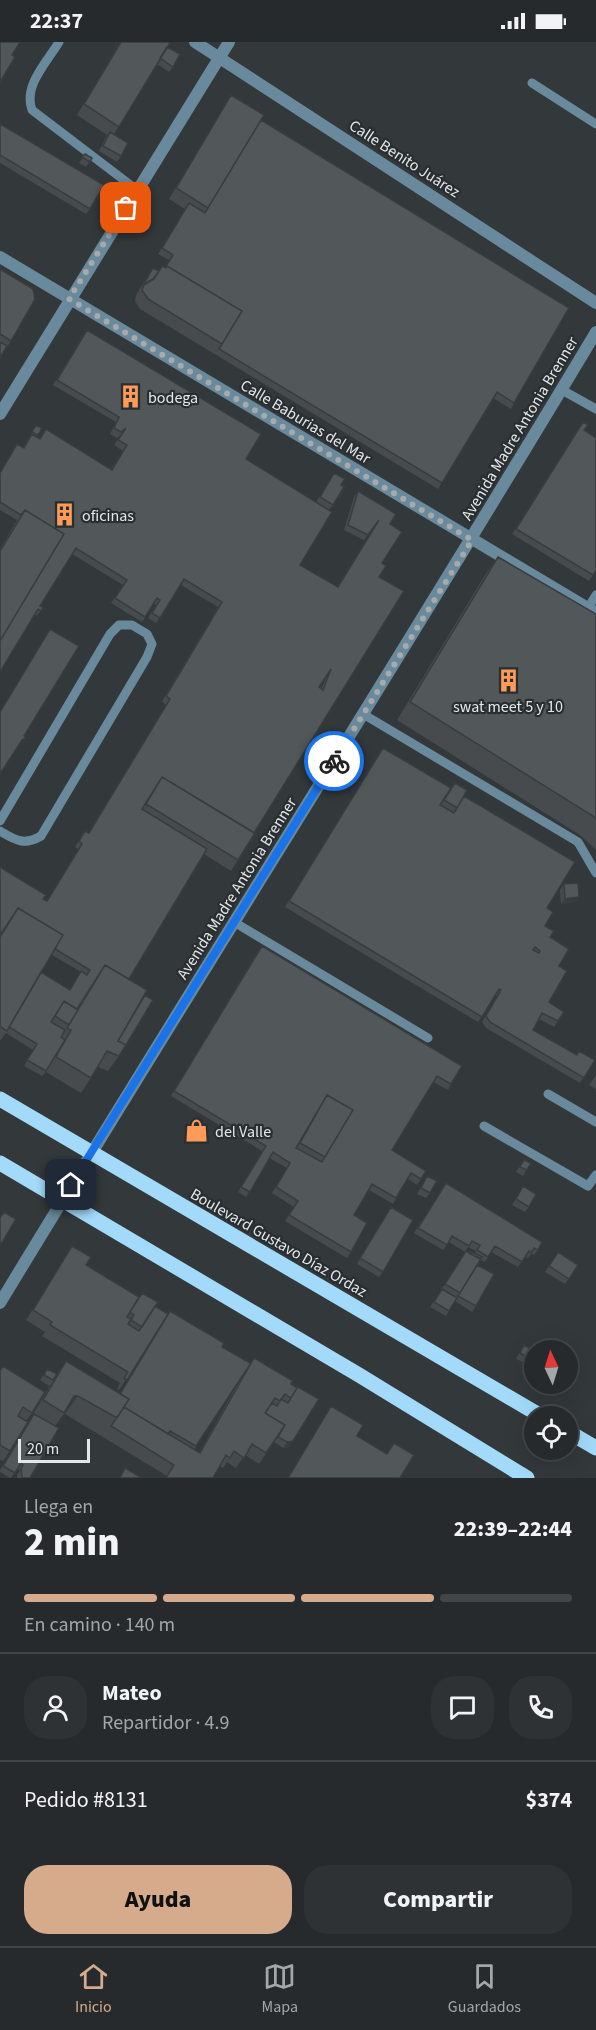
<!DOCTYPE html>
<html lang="es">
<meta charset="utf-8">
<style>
:root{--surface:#262a2c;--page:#2e3234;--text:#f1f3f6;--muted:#a4a7a9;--line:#424648;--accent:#d6ab8b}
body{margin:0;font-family:"Source Sans 3",sans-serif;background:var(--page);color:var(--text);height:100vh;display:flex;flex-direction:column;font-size:22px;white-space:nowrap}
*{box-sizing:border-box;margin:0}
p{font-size:20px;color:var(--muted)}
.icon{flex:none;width:33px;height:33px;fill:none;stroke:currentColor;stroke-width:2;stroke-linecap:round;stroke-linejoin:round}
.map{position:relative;height:1436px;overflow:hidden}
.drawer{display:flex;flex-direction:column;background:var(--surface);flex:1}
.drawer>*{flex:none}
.needle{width:39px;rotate:356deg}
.fabs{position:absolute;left:524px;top:1298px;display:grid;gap:12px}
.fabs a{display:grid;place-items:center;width:54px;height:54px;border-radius:50%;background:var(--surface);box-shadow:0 6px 24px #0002,0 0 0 2px var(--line);font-size:30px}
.scale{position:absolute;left:18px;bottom:15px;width:72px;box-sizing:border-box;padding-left:6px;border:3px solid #e4e7e9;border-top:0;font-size:16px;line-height:21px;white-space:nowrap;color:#e4e7e9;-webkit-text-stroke:4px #292e30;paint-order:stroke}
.pin{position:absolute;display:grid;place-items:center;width:51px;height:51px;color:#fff;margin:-26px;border-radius:12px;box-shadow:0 3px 9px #0006}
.courier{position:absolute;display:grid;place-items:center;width:60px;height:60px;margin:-30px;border:4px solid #1a73e8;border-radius:50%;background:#fff;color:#222;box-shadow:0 2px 8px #0007}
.headline em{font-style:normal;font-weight:800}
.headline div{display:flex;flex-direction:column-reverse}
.headline{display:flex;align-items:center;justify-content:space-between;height:102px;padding:0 24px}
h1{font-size:39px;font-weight:800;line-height:45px}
.bar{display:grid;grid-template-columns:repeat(4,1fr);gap:9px 6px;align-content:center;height:72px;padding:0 24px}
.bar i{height:8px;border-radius:4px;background:var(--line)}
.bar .current{background:var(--accent)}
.bar p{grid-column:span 4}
.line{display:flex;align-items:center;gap:15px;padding:0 24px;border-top:2px solid var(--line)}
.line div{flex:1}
.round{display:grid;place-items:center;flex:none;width:63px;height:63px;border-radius:24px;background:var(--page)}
.primary-button{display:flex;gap:12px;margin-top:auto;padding:12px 24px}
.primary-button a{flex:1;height:69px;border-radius:24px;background:var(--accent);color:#111;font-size:24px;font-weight:800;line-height:69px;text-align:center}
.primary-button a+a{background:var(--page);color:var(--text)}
.status{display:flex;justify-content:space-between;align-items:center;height:42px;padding:0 30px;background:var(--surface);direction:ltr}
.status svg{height:16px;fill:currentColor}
.menu{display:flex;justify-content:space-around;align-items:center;height:84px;border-top:2px solid var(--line);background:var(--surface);font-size:16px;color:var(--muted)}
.menu a{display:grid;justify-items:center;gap:3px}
.menu .current{color:var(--accent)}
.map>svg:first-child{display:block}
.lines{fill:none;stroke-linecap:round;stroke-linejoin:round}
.service{stroke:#688a9c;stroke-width:9}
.minor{stroke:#688a9c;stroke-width:12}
.tertiary{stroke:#688a9c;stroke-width:12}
.primary{stroke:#a3daf9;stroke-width:15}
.wall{fill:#474b4d;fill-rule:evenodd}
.shaded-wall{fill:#393d3f}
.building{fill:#52575a;stroke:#393d3f;stroke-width:1.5;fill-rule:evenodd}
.done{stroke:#a6aaac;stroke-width:6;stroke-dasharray:0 10.8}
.route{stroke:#1a73e8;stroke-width:8}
.labels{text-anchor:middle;stroke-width:4.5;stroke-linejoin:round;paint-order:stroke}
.street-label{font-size:16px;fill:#e4e7e9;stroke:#292e30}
.poi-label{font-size:16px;fill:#e4e7e9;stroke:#292e30;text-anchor:start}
</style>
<div class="status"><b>22:37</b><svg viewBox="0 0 49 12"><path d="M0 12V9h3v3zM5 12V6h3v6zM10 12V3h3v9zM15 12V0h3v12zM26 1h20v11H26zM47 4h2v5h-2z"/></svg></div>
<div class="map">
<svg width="596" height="1436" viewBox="0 0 596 1436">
<rect width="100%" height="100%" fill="#33383b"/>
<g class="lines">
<path class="service" d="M59 0C47 20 23 44 32 68L137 148
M532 41 596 82
M562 348 596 367
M588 566 596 553
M363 672 578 800 596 831
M0 779 110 592 119 583H132L147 592 152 602 147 615 41 794C24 804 15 798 0 789
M234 880 428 996
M548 1052 596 1080
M484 1084 588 1144 596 1133"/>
<path class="minor" d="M195 0 596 261
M0 215 596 571
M0 372 229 0"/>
<path class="tertiary" d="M0 1261C197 936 401 616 596 290"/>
<path class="primary" d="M0 1057 541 1374
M0 1121 359 1333 527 1436
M567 1389 596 1406"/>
</g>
<path class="wall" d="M120 0H168L167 5 173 25 169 30 157 22 114 92 121 114 117 120 99 109 107 93 77 73Z
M231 53 261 78 514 361 511 367 493 356 438 447 140 267 135 259 136 253 153 226 159 229 165 226 169 218 158 212 185 167 169 157 224 64Z
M0 82 90 167 86 172 0 121Z
M85 112 92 116 86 125 79 121Z
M0 227 11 299 0 316Z
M83 293 246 417 316 460 334 431 342 442V451L329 468 300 523 337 545 375 484 364 498 344 488 354 455 358 449 390 482 379 535 254 791 231 829 204 812 129 937 145 953 119 1014 108 1029 98 1025 81 1051 46 1030 42 1034 24 1024 33 1008 6 991 0 999V825L47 859 78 807 75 805 85 789 88 791 166 663 162 659 218 565 181 543 156 581 148 576 156 563 154 562 142 580 111 561 123 543 72 512 40 564 43 565 37 574 35 573 0 630V507L17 478 0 468V430L17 402 23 406 36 383 42 386 37 395 40 397 111 427 123 409 114 403 122 392 117 396 110 392 116 380 53 343ZM327 634 321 647 319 645ZM52 913 81 930 70 948 41 930Z
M579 385 584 388 596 529 589 539 512 492Z
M498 515 596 572V808L580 793 397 678 485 533Z
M380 711 464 754 547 866 545 884 559 924 549 960 564 970 554 985 539 977 533 988 576 1013 579 1009 595 1018 580 1041 486 986 482 980 497 954 495 953 478 980 285 865Z
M564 842 579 855 576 860 561 862 560 848Z
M258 909 451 1042 448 1048 433 1040 392 1108 426 1129 417 1143 408 1137 393 1162 369 1148 354 1173 351 1210 347 1216 285 1179 294 1165 272 1151 287 1126 269 1116 246 1155 238 1150 262 1109 171 1054Z
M596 1033V1047L589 1043Z
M524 1118 531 1121 523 1134 516 1130Z
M427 1134 430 1151 426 1156 417 1152Z
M446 1141 538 1208 534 1213 531 1212 528 1216 525 1215 518 1225 491 1210 485 1220 481 1218 477 1223 476 1264 472 1270 455 1259 446 1274 430 1265 466 1209 469 1211H475L476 1209 468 1205 465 1210 449 1200 443 1208 414 1191Z
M523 1144 529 1165 525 1170 512 1163Z
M391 1165 383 1230 379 1235 357 1222Z
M72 1204 86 1223 250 1321 291 1341 293 1399 289 1405 283 1406 274 1400 259 1422 245 1413 236 1426 227 1420 223 1426 220 1424 213 1436H165L167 1434 65 1372 63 1373 55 1384 30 1436H17V1433L20 1428 17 1427 11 1436H10L0 1430V1428L51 1342 49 1344 40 1338 47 1327 57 1332 66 1319 120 1352 149 1303 119 1348 117 1347 120 1341 42 1294 45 1290 26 1278ZM244 1330 199 1411 194 1408Z
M558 1210 578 1223 565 1242 545 1230Z
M524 1303 527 1315 523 1320 516 1317Z
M0 1328 32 1371 26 1379 10 1409 3 1419 0 1418Z"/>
<path class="shaded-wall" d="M26 696 22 702 18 703 22 698Z
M579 855 576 860 561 862 565 857Z
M74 1354H78L65 1372 63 1373Z
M293 1399 289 1405 283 1406 287 1400Z"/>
<path class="building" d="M0 0H20L12 13 15 15 0 40Z
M121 0H168L170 1 119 85 84 62Z
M167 5 180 12 173 25 160 16Z
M231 53 264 73 208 166 176 146Z
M261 78 569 266 514 361 497 350 442 441 219 307 242 269 167 224 165 226 173 213 162 206 189 161 205 171Z
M0 82 104 143 90 167 0 113Z
M110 90 128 101 121 114 103 104Z
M85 112 92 116 90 120 82 115Z
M162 224 166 226 167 224 242 269 222 302 148 257 142 248 144 243 154 237Z
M153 226 159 229 153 237 144 242Z
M0 227 33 247 35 257 11 299 0 292Z
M87 288 261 392 246 417 332 470 300 523 338 545 379 478 368 493 348 483 358 449 396 472 390 482 402 490 382 521 386 524 379 535 404 549 254 791 162 735 142 767 207 807 129 937 105 923 77 967 64 959 51 980 65 988 61 995 65 998 46 1029 27 1018 37 1002 9 985 41 930 70 948 81 929 87 933 90 928 55 907 63 893 18 866 0 893V825L46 853 43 857 47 859 82 802 79 799 85 789 89 791 170 657 166 654 222 560 184 537 160 576 152 571 160 558 157 556 145 575 115 556 127 538 76 506 40 564 43 565 41 569 38 567 0 630V599L64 492 25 468 21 473 0 460V431L17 402 24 406 32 392 40 397 46 387 112 428 127 403 118 398 126 386 121 390 114 386 119 375 57 338ZM331 627 323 648 319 645Z
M0 300 7 304 0 316Z
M583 380 588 383 584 388 596 396V529L593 533 516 487Z
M36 383 42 386 38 393 32 390Z
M334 431 345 437 341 443 344 445 333 463 320 455Z
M342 442 345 445 342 451 341 450 344 445 341 443Z
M25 468 64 492 0 599V509Z
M498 515 596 572V777L593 774 410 660Z
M50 587 79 604 24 694 26 696 22 698 0 732V670Z
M383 706 451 746 440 763 454 771 464 754 575 820 547 866 553 870 545 884 554 889 550 895 569 907 559 924 567 929 549 960 564 970 558 979 542 971 533 988 577 1013 579 1009 595 1018 584 1036 490 980 486 974 501 948 499 947 482 975 289 859ZM535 905 540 909 539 911 533 908Z
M162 735 255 791 238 818 146 762Z
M455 741 467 748 457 766 444 758Z
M578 841 579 855 565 857 564 842Z
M18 866 63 893 7 989 0 984V895Z
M262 904 462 1024 451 1042 437 1034 392 1108 426 1129 421 1137 411 1131 396 1156 372 1142 354 1173 367 1181 351 1210 289 1173 298 1159 276 1145 290 1121 273 1110 250 1150 241 1145 266 1104 174 1049ZM327 1053 353 1068 322 1120 296 1106Z
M105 923 147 948 118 999 126 1003 119 1014 107 1009 91 1036 56 1015 71 988 67 986Z
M145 953 153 958 126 1003 118 999Z
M64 959 78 968 69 983 55 974Z
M327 1053 353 1068 325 1115 300 1101Z
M524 1118 531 1121 527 1128 520 1125Z
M427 1134 437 1139 430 1151 421 1146Z
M446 1141 542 1200 538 1208 534 1206 531 1211 529 1209 522 1220 495 1204 488 1215 477 1208 480 1203 472 1199 469 1204 452 1194 447 1203 418 1186Z
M523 1144 536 1152 529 1165 516 1157Z
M391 1165 413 1178 383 1230 360 1216Z
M4 1170 16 1177 0 1204V1176Z
M72 1204 91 1215 86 1223 139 1255 127 1275 131 1277 128 1282 139 1289 155 1264 168 1272 127 1338 124 1336 128 1330 50 1283 52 1280 33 1268Z
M466 1209 481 1217 460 1251 445 1242Z
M470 1209 482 1215 480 1217 469 1211Z
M558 1210 578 1223 569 1237 549 1224Z
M477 1223 494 1232 476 1264 458 1254Z
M442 1247 457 1256 449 1269 434 1260Z
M142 1251 158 1260 142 1285 131 1278 134 1273 130 1270Z
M170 1269 224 1301 222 1305 250 1321 253 1318 196 1404 170 1389 168 1392 124 1365 129 1357 120 1352Z
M524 1303 531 1307 527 1315 520 1311Z
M254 1316 293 1339 291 1342 297 1346 291 1356 285 1352 280 1359 275 1356 265 1371 285 1383 266 1411 252 1402 244 1416 234 1409 230 1416 226 1413 213 1436H166L174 1423 111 1384 124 1365 200 1411Z
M66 1319 129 1357 117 1376 78 1354H74L64 1371 43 1358Z
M3 1324 45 1350 32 1371 23 1365 18 1374 28 1380 10 1409 0 1403V1329Z
M47 1327 57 1332 53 1338 44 1333Z
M291 1341 319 1357 293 1399 287 1400 278 1395 285 1383 265 1371 272 1361 277 1364 281 1357 288 1361 297 1346 291 1342Z
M331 1364 363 1383 357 1394 387 1412 394 1401 414 1413 400 1436H288Z
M34 1372 59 1386 30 1436H23L22 1435 21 1427 23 1423 21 1421 15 1431 3 1424Z
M125 1426 142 1436H120Z"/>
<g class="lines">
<path class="done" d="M126 166 69 257 472 498 334 719"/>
<path class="route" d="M71 1143 334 719"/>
</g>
<defs>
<symbol id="building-bare" viewBox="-9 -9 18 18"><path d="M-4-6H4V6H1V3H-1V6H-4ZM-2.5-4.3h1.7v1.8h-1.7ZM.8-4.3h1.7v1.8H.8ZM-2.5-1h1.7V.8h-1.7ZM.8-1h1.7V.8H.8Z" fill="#fe9b59" stroke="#292e30" stroke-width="2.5" paint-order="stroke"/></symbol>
<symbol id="shop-bare" viewBox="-9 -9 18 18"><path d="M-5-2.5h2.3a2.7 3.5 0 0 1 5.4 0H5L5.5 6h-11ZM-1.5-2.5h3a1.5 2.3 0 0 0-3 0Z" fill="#fe9b59" stroke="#292e30" stroke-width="2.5" paint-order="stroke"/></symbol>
</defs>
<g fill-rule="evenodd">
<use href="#building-bare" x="114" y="338" width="33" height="33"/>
<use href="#building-bare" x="48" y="456" width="33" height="33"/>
<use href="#building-bare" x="492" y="622" width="33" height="33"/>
<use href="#shop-bare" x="180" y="1072" width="33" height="33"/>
</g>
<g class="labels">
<g class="street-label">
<text transform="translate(405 116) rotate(33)" y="6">Calle Benito Juárez</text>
<text transform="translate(306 379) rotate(31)" y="6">Calle Baburias del Mar</text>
<text transform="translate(519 386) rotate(-59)" y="6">Avenida Madre Antonia Brenner</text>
<text transform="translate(236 846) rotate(-58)" y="6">Avenida Madre Antonia Brenner</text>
<text transform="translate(279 1200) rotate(30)" y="6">Boulevard Gustavo Díaz Ordaz</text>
</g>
<g class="poi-label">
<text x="148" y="361">bodega</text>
<text x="82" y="479">oficinas</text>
<text x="508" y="670" text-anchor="middle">swat meet 5 y 10</text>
<text x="215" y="1095">del Valle</text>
</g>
</g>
</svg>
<div class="fabs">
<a><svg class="needle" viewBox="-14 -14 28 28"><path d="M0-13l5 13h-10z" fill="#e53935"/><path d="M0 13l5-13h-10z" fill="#a4a7a9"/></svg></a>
<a><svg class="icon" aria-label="locate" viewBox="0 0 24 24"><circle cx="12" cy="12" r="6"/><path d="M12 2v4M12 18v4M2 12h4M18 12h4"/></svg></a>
</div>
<div class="scale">20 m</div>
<div class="pin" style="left:126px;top:166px;background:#ea580c"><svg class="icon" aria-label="bag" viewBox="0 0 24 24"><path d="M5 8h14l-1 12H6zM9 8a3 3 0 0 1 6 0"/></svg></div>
<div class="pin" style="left:71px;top:1143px;background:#1f2937"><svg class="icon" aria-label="home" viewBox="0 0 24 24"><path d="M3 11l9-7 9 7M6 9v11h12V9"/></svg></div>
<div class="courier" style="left:334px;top:719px"><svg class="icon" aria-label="bike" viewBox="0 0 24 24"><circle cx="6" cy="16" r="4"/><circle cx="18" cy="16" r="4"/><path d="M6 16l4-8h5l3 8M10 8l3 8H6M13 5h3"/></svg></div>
</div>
<section class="drawer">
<div class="headline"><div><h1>2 min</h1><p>Llega en</p></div><em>22:39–22:44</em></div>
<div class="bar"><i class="current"></i><i class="current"></i><i class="current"></i><i></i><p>En camino · 140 m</p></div>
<div class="line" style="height:108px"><a class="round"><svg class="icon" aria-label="person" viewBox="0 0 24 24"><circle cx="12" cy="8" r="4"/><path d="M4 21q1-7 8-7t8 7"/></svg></a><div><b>Mateo</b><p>Repartidor · 4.9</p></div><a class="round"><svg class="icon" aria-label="chat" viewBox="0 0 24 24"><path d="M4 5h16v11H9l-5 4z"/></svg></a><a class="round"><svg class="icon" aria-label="phone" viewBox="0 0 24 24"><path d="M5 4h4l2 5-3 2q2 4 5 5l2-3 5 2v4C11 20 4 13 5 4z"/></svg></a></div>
<div class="line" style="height:78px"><div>Pedido #8131</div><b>$374</b></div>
<div class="primary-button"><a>Ayuda</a><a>Compartir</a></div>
</section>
<nav class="menu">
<a class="current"><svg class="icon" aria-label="home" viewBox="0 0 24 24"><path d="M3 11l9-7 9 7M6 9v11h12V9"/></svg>Inicio</a>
<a><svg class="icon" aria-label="map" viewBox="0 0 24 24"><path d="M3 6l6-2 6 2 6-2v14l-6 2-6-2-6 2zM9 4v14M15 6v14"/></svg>Mapa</a>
<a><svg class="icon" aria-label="saved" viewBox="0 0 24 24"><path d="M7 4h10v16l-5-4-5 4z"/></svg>Guardados</a>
</nav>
